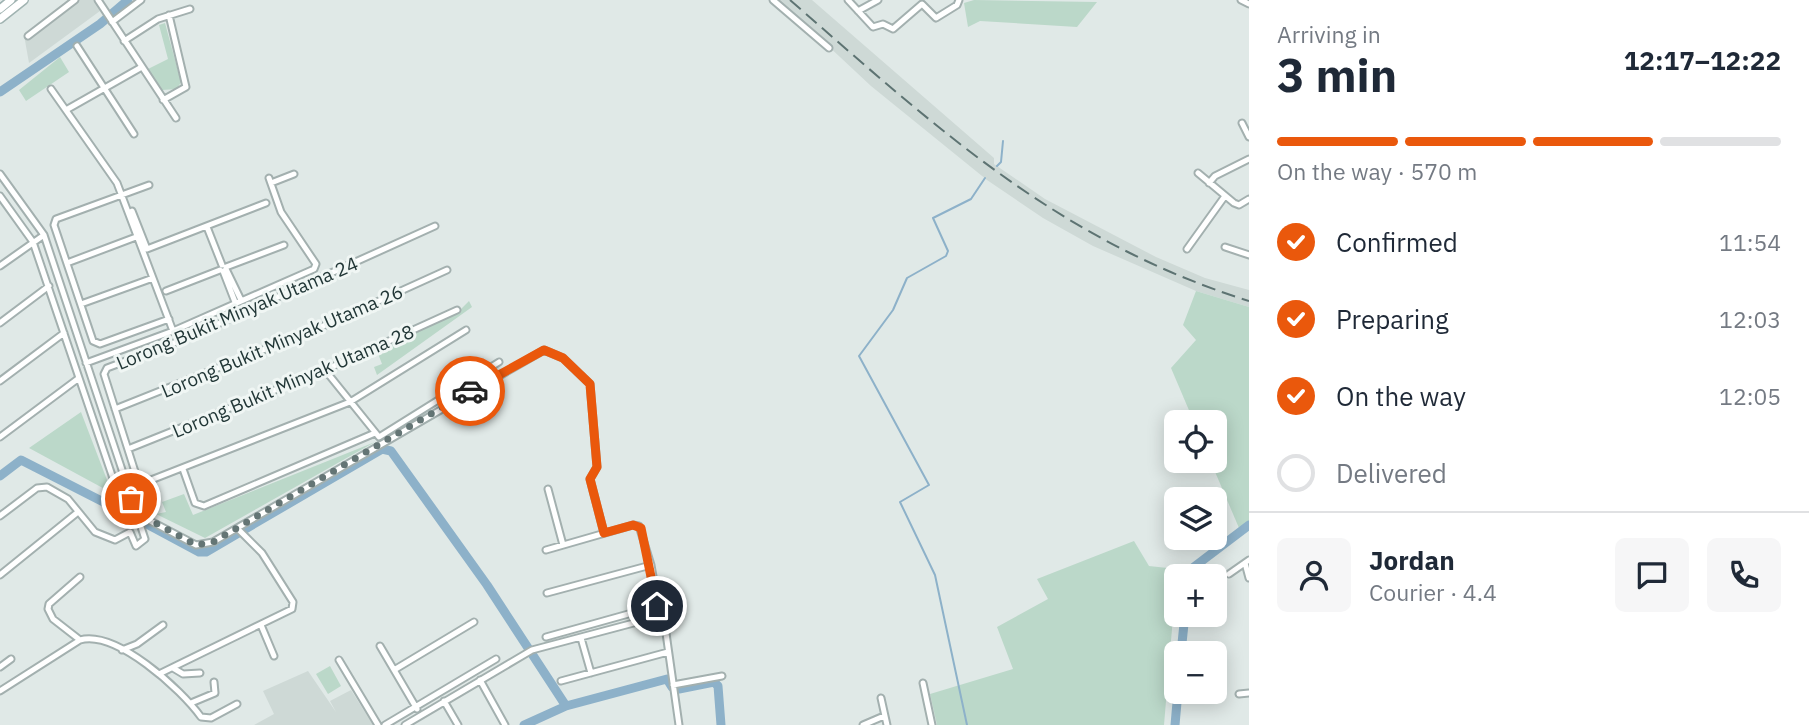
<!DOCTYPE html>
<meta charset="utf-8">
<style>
:root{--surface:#fff;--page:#f6f6f7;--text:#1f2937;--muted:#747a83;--line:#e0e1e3;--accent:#ea580c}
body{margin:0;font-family:"IBM Plex Sans",sans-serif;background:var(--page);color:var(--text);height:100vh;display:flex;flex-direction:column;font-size:26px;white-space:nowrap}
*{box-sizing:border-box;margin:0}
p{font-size:23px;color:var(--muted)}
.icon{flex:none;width:38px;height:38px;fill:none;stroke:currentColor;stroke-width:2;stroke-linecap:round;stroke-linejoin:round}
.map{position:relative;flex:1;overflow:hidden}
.drawer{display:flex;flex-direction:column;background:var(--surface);width:560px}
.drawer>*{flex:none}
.tools{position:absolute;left:1164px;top:410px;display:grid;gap:14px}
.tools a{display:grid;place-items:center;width:63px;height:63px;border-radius:10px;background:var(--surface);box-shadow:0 4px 18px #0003;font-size:35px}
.pin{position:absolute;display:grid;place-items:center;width:60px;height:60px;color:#fff;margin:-30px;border:4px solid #fff;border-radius:50%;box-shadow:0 2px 7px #0007}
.courier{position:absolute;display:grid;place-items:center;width:70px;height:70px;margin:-35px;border:5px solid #ea580c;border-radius:50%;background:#fff;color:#222;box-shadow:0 2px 9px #0007}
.overview em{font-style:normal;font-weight:700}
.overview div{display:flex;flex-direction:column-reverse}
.overview{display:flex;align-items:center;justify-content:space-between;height:119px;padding:0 28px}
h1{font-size:46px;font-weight:700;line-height:52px}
.bar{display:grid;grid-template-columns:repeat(4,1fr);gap:10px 7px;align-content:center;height:84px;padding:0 28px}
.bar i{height:9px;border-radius:5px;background:var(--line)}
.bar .current{background:var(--accent)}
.bar p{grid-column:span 4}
.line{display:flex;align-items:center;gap:18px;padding:0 28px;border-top:2px solid var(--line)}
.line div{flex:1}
.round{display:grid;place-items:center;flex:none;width:74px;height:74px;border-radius:10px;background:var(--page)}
ol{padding:0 28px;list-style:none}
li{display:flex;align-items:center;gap:21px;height:77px}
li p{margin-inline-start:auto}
li .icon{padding:7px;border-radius:50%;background:var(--accent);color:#fff;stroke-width:4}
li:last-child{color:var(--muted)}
li i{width:38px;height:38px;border:4px solid var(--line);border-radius:50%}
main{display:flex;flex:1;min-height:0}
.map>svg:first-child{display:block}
.built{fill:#ced9d6}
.green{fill:#bbd8c9}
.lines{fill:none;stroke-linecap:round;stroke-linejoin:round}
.stream{stroke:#8db1c9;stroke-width:2}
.river{stroke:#8db1c9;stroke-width:9}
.street-casing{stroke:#a3b0af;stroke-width:9}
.secondary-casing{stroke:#a0b3b1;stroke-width:10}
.street{stroke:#fff;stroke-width:5}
.secondary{stroke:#fff;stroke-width:7}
.rail{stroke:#5d7372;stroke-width:2;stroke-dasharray:14 7;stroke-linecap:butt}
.done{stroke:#647575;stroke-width:7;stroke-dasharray:0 12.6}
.route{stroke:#ea580c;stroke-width:9}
.labels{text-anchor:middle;stroke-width:6;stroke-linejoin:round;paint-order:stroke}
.street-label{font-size:19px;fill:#223737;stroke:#f0f6f4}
</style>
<main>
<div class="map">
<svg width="1249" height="725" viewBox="0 0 1249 725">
<rect width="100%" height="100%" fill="#e0e9e7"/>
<path class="built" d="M70 0H94L100 11 29 63 24 35Z
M779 0H812L994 158V164L1045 199 1156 257 1205 278 1249 290V307L1196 291 1093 246 1043 218 987 180 871 86Z
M308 671 336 712 330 701 351 690 373 725H254L274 714 263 691Z"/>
<path class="green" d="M974 0 1097 2 1077 27 980 21 968 27 964 3Z
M165 23 181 82 177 89 162 90 148 69 168 59 159 25Z
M60 57 69 72 26 101 19 90Z
M1196 291 1249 307V521L1239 528 1210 460H1214V422H1194L1171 368 1196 340 1183 325Z
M469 301 472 307 377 375 374 367 382 364 377 351 456 314Z
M81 412 112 493 29 448Z
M375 442 205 538 156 514 166 512 162 502 184 494 193 515Z
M1134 541 1149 566 1177 569 1164 725H937L930 694 1013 669 997 627 1048 599 1037 579Z
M330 666 341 686 328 694 316 674Z"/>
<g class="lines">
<path class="stream" d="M0 4 5 0
M997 166 1001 162 1003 141
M967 725 935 575 900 502 929 485 859 356 893 310 907 278 946 256 948 251 933 218 971 199 985 178"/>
<path class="river" d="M0 92 100 24 128 0
M0 476 21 460 125 513
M145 523 199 552H206L382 449 391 451 487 585 566 706
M1182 576 1249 525
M1181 653 1185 614
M524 725 566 706 667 679 672 687 679 689 714 682 718 686 721 725
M1175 725 1178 691"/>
<defs>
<path id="street" d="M98 0 176 118
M773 0 829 48
M848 0 873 27 883 24 893 29 922 4 936 18 957 5 959 0
M1241 0 1249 4
M858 11 878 0
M112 22 141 0
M28 36 75 0
M124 41 158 19 190 9
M77 46 134 134
M51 89 117 183 173 331
M163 100 186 87 169 15
M66 110 140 68
M1242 123 1249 137
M1198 173 1234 203 1239 205 1249 199
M0 174 44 235 145 539 136 546 130 532 115 540 95 532 68 499 47 487 37 488 0 516
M271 183 294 174
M1209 183 1215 176 1249 159
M149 185 56 219 54 225 93 341 100 344 169 319
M0 196 33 242 119 496 123 501 131 499
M132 211 147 249 266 203
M207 227 222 265
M1225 247 1249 255
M1187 249 1225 196
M67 263 136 237
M0 266 44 235
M226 267 284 245
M226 269 241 300
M223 271 235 302
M166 291 220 270
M81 304 153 278
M0 323 49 286
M86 363 173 331 314 269 316 264 281 212 269 178
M325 370 379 437 499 362
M0 381 64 333
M115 409 328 324 447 270
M0 437 79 378
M128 449 325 370 457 310
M183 469 195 503 204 506 375 433
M128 489 350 402 466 330
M548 489 563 545
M137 514 196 545 213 542 544 350 563 358 590 384 597 467 590 479 604 533
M150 519 104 374 107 368 187 338 435 226
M546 550 633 525 639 526 651 565 660 616
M1245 563 1249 578
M1229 574 1249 560
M0 575 78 512
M80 577 49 604 48 609 53 619 80 640C116 630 181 689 201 717L211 718 237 704
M547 593 651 565
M261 625 274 656
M546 637 657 606
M581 638 591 673
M380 646 417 709
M122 650 137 644 163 625
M339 660 378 725
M0 667 11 659
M173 668 183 674 200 673
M394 670 474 622
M159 674 292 609 293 602 262 553 237 528
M480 680 505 725
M561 681 668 652
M923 683 932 725
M673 685 722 676
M0 691 80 640
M1239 694 1249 693
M881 698 887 725
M444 701 458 725
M191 703 215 693 214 682
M385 725 496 659
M405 725 532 650 660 616 664 619 679 725
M863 725 884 716"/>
<path id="secondary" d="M0 9 11 0
M0 19 24 0"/>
</defs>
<use href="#street" class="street-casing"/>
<use href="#secondary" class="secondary-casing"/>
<use href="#street" class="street"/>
<use href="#secondary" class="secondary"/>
<path class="rail" d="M790 0C937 128 1058 241 1249 301"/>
</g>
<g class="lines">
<path class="done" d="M131 499 137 513 189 541 196 545 213 542 470 391"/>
<path class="route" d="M470 391 544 350 563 358 590 384 597 467 590 479 604 533 633 525 641 528 657 606"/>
</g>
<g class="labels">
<g class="street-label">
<text transform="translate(237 313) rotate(-23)" y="7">Lorong Bukit Minyak Utama 24</text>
<text transform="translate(282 341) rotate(-23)" y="7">Lorong Bukit Minyak Utama 26</text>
<text transform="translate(293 381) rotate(-23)" y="7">Lorong Bukit Minyak Utama 28</text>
</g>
</g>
</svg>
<div class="tools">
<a><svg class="icon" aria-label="locate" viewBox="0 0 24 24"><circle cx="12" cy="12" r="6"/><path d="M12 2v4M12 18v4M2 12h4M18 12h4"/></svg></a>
<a><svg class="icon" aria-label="layers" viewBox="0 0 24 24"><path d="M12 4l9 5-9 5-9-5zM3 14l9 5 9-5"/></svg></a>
<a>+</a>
<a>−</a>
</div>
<div class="pin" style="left:131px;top:499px;background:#ea580c"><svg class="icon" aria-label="bag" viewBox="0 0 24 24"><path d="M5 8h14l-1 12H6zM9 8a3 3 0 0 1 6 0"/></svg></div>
<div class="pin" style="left:657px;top:606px;background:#1f2937"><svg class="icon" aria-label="home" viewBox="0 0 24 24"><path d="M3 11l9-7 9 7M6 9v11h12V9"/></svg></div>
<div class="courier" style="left:470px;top:391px"><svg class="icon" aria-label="car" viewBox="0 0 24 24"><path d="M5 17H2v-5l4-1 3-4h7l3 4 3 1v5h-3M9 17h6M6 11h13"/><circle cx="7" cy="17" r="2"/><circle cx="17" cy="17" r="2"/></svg></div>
</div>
<section class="drawer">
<div class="overview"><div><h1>3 min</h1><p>Arriving in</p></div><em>12:17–12:22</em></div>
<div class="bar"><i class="current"></i><i class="current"></i><i class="current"></i><i></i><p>On the way · 570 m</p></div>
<ol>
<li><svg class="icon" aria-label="check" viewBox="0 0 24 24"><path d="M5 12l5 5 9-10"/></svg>Confirmed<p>11:54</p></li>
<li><svg class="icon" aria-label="check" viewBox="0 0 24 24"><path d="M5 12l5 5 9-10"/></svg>Preparing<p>12:03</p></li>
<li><svg class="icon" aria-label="check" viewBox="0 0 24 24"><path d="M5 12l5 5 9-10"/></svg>On the way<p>12:05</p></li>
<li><i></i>Delivered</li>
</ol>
<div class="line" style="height:126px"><a class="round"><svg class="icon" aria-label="person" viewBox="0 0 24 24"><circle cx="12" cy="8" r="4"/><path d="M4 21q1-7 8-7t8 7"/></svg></a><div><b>Jordan</b><p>Courier · 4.4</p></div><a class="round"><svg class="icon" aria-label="chat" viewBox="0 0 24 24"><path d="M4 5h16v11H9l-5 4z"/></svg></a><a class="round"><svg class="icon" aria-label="phone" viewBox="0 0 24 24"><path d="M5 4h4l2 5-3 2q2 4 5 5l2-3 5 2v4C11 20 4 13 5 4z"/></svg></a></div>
</section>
</main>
